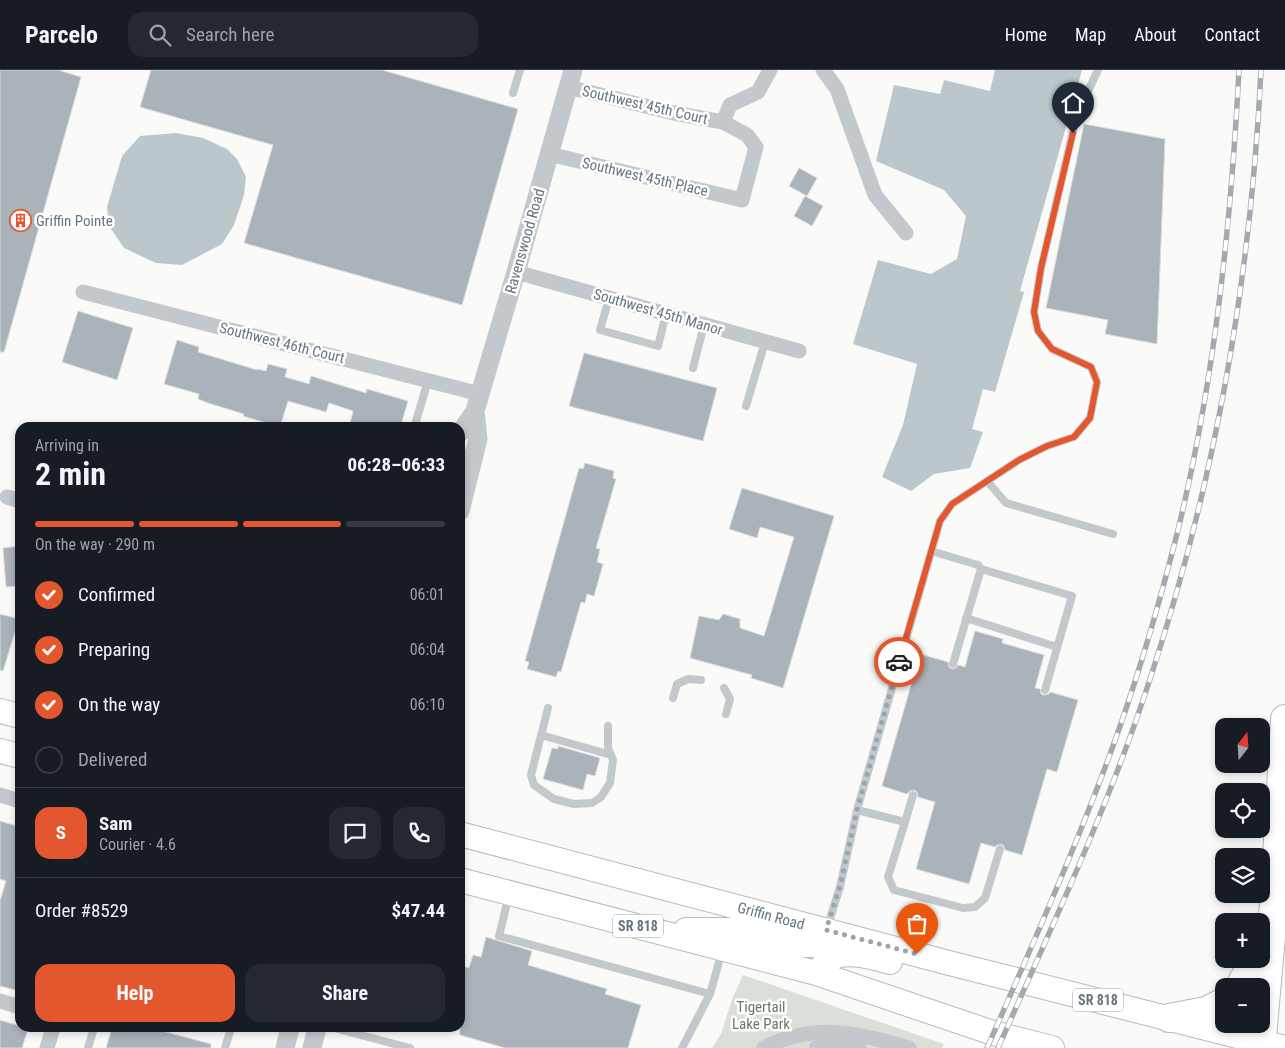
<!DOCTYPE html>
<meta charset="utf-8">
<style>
:root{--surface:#171b24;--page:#242831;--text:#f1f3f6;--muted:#9ea1a6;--line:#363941;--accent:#e4572e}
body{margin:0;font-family:"Roboto Condensed",sans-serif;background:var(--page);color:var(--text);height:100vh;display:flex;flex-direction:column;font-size:19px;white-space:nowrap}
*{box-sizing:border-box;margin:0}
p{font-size:16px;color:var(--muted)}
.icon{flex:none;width:28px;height:28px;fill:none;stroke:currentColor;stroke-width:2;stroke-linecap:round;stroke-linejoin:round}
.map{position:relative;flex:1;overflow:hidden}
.side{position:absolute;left:15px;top:352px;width:450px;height:610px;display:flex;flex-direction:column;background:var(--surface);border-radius:15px;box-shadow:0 2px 8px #0003}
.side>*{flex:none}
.needle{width:32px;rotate:17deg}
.tools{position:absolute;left:1215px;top:648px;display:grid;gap:10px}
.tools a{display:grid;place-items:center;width:55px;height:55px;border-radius:10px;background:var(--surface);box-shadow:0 2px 8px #0003;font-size:25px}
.pin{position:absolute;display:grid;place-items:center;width:42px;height:42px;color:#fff;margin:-51px -21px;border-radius:50% 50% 50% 0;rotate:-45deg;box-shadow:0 0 5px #0007}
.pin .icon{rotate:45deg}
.courier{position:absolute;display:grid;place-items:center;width:50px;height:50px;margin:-25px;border:4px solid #e4572e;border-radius:50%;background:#fff;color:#222;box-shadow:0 1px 6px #0007}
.summary em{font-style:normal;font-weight:700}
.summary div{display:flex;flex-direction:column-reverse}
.summary{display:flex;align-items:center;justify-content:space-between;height:85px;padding:0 20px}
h1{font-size:32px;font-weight:700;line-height:38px}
.bar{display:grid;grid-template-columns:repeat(4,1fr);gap:8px 5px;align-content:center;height:60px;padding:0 20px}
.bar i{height:6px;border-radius:4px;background:var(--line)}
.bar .on{background:var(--accent)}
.bar p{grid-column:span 4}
.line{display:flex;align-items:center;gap:12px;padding:0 20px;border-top:1px solid var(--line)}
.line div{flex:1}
.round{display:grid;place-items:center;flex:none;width:52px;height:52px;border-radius:15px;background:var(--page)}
ol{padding:0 20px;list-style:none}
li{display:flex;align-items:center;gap:15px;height:55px}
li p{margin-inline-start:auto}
li .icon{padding:5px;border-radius:50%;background:var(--accent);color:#fff;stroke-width:4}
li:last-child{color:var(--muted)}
li i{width:28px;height:28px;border:2px solid var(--line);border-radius:50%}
.cta{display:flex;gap:10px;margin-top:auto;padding:10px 20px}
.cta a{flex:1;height:58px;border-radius:15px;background:var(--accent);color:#fff;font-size:20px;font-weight:700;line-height:58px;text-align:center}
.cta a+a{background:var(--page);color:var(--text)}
header{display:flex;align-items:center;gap:30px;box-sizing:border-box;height:70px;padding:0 25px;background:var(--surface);border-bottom:1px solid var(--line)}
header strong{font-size:24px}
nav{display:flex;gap:28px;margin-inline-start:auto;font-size:18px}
.search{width:350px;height:45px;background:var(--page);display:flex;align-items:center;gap:12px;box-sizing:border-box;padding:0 18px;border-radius:15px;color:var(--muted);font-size:19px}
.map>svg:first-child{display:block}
.green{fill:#dadfd7}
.water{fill:#bbc7cb}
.building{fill:#aab3b9;stroke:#dcdcda}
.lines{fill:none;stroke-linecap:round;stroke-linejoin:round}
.primary-casing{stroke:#b5babe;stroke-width:26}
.motorway-casing{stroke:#b4b9bd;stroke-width:30}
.service{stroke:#c3c8cc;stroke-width:8}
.minor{stroke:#c3c8cc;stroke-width:15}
.tertiary{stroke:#c3c8cc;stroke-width:19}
.primary{stroke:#fff;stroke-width:24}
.motorway{stroke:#fff;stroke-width:28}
.rail-casing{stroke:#a2aab0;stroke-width:5.5}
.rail{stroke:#fff;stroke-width:4;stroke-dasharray:11;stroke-linecap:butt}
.done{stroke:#99a4ac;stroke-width:5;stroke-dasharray:0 9}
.route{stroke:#e4572e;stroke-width:6}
.labels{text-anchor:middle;stroke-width:5;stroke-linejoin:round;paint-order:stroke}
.shield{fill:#fff;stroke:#939fa8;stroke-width:1}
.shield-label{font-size:14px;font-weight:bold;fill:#657683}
.street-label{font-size:15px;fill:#657683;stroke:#fff}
.poi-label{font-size:15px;fill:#657683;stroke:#fff;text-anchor:start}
.park-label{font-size:15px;fill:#687a64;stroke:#fff}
</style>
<header>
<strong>Parcelo</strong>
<div class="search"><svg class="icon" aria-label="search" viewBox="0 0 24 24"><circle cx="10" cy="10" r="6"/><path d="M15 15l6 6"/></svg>Search here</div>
<nav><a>Home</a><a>Map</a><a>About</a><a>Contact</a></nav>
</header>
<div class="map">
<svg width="1285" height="978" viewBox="0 0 1285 978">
<rect width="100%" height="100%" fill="#fafaf8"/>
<path class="green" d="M743 905 944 974 942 978H712L721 964 733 927Z"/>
<path class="water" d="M995 0H1082L1020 221 1024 222 995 322 983 319 972 359 983 362 970 398 934 404 911 421 882 407 903 355 917 294 853 274 878 190 931 204 957 189 966 146 944 120 876 91 894 15 940 24 944 10 990 21Z
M176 63 203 68 227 79 237 89 246 107 244 125 234 155 222 174 182 195 156 193 124 178 109 156 107 137 122 86 140 66Z"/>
<path class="building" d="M0 0H58L81 7 4 282H0Z
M151 0H382L518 39 462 235 244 173 273 75 140 37Z
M1084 54 1165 69 1157 274 1105 264 1108 250 1046 238Z
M799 98 817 108 807 126 789 116Z
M805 126 823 136 812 156 794 146Z
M78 241 133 258 117 310 62 292Z
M177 270 199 277 198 282 257 300V299L266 301 268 294 287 299 285 307 309 314 311 306 366 323 367 319 408 331 400 358H349L353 341 329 333 326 342 288 331 280 357 243 346 244 344 208 333 198 329 199 324 164 314Z
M584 283 717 318 703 371 569 336Z
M585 393 614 401 613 408 616 409 596 478 600 479 597 492 603 494 594 526 587 524 585 533 581 532 561 602 558 601 556 607 527 599 529 592 525 591 579 398 583 399Z
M742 418 834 446 783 618 751 608 752 605 690 588 699 546 719 550 723 544 740 549V558L764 566 794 467 760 457 757 468 729 459Z
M20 476V516L6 517 3 478Z
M0 544 19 549 3 601 0 600Z
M975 561 1003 569 1002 573 1044 585 1035 618 1040 619 1041 624 1044 625 1049 624 1050 622 1078 630 1057 702 1047 699 1022 785 1005 780 1004 776 1001 774 997 775 995 777 981 773 969 814 916 799 935 732 918 727 917 722 914 720 910 721 907 724 882 716 920 584 948 592 949 597 952 599 956 598 958 595 965 597Z
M558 676 600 688 595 706 587 704 583 720 543 709 552 678 558 679Z
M0 751 20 757V921L0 916V831L6 811 0 809Z
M486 867 532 881 528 895 607 919 605 924 641 935 628 978H505L460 965V895L469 898 473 885 481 887Z
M0 950 20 956V958L28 959 22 978H0Z
M112 958H151L211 974V978H106Z"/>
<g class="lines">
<defs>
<path id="primary" d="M0 641 20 646
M0 681 20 686
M460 764 953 894 1285 978
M460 810 816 903 993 963 1052 978
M686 860H737L799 875H813L821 870 826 860
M816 903C820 900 823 895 827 891 843 878 872 887 890 892"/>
<path id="motorway" d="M1240 916 1255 889
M1169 948 1206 941 1224 932
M1261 978 1275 822 1285 649"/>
</defs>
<use href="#primary" class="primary-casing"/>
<use href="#motorway" class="motorway-casing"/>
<path class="service" d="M513 23 520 0
M609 228 600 260 658 276 666 244
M693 298 704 255
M746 336 765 272
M414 358 428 311
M987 411 1006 433 1113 464
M931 481 978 495 981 499
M966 548 1057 577
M953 594 981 499 1072 526 1045 620
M724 618 730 629 726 644
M673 628 677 614 688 609 701 610
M548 638 531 705 534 715 554 729 574 734 592 733 601 727 610 713 613 690 608 678V656
M541 665 611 685
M857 740 905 752 888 807 894 820 963 838 975 837 985 828 1000 779
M905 752 913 725
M509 825 499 866 710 924
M827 858 840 817 857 740 940 451 952 434 1019 390 1047 376 1074 367 1090 348 1097 312 1091 297 1052 279 1038 261 1034 242 1041 198 1077 44 1098 0
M334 958 410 978
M88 978 94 958
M225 978 231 958
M682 978 710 924 722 881"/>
<path class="minor" d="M823 0 837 19 875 125 906 163
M568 17 674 43 723 52
M549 84 742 130 756 77 747 65 723 52 730 35 758 22 770 0
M516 202 799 281
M83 222 480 324
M7 427 20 431
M0 725 20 731
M0 931 20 937
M47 978 53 958
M764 978C813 952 860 963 909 978
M816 978 835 976 859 978"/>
<path class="tertiary" d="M460 363 475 341 516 202 573 0
M460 441 478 369 475 341
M285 978 290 958
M312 978 317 958"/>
<use href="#primary" class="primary"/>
<use href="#motorway" class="motorway"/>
<defs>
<path id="rail" d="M987 978C1028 885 1070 791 1106 695 1135 618 1159 536 1179 456 1215 306 1231 153 1239 0
M998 978C1052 856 1109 736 1150 609 1215 412 1251 207 1261 0"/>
</defs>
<use href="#rail" class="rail-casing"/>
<use href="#rail" class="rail"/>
</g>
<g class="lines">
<path class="done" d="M899 592 857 740 840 816 826 860 917 884"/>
<path class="route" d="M899 592 940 451 952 434 1019 390 1047 376 1074 367 1090 348 1097 312 1091 297 1052 279 1038 261 1034 242 1041 198 1073 63"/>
</g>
<defs>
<symbol id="building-ring" viewBox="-11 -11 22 22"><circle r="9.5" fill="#fff" stroke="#e4572e" stroke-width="1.5"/><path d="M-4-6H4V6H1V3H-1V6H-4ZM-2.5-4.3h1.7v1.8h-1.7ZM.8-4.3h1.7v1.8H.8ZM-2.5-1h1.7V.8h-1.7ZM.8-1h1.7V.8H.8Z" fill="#e4572e"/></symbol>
</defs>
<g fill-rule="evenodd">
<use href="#building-ring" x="8" y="138" width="25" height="25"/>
</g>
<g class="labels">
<g class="shield">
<rect x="613" y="844.5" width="50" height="23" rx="4"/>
<rect x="1073" y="918.5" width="50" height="23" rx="4"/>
</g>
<g class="shield-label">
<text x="638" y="861">SR 818</text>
<text x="1098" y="935">SR 818</text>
</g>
<g class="street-label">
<text transform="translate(645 35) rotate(13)" y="5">Southwest 45th Court</text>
<text transform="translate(645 107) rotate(13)" y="5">Southwest 45th Place</text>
<text transform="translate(525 171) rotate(-74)" y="5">Ravenswood Road</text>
<text transform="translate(658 242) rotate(16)" y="5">Southwest 45th Manor</text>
<text transform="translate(282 273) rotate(14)" y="5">Southwest 46th Court</text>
<text transform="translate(771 846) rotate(15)" y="5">Griffin Road</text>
</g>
<g class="poi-label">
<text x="36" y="156">Griffin Pointe</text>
</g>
<g class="park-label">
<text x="761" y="942">Tigertail<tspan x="761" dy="17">Lake Park</tspan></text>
</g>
</g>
</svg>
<div class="tools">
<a><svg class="needle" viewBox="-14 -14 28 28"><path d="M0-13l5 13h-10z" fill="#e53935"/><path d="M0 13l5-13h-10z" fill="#9ea1a6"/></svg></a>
<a><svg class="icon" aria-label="locate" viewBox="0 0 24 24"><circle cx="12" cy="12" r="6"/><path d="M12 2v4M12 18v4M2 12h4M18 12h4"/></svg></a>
<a><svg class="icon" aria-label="layers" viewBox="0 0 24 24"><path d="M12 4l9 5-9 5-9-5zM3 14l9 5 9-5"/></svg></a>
<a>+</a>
<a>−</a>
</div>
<div class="pin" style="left:917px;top:884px;background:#ea580c"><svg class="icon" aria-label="bag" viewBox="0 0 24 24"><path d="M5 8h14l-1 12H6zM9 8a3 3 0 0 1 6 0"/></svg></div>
<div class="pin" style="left:1073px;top:63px;background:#1f2937"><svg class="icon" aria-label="home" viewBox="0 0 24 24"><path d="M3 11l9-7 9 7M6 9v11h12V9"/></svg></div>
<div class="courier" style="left:899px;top:592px"><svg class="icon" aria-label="car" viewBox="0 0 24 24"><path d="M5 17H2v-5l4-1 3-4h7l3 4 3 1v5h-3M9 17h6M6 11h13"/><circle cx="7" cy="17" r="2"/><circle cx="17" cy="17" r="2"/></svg></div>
<section class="side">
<div class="summary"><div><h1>2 min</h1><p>Arriving in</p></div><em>06:28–06:33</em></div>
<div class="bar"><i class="on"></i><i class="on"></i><i class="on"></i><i></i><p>On the way · 290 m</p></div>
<ol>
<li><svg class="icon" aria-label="check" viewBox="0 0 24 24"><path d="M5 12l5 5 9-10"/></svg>Confirmed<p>06:01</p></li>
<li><svg class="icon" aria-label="check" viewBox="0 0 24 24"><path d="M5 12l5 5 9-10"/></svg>Preparing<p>06:04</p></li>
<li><svg class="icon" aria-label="check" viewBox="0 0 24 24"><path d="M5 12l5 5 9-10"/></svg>On the way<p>06:10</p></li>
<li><i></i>Delivered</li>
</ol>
<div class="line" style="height:90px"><b class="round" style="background:var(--accent);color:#fff">S</b><div><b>Sam</b><p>Courier · 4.6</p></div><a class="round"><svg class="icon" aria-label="chat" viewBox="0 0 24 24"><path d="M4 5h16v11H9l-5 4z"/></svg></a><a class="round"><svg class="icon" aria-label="phone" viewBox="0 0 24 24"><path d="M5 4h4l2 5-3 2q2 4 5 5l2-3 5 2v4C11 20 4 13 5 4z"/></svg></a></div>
<div class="line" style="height:65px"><div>Order #8529</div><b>$47.44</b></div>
<div class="cta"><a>Help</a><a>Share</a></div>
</section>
</div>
